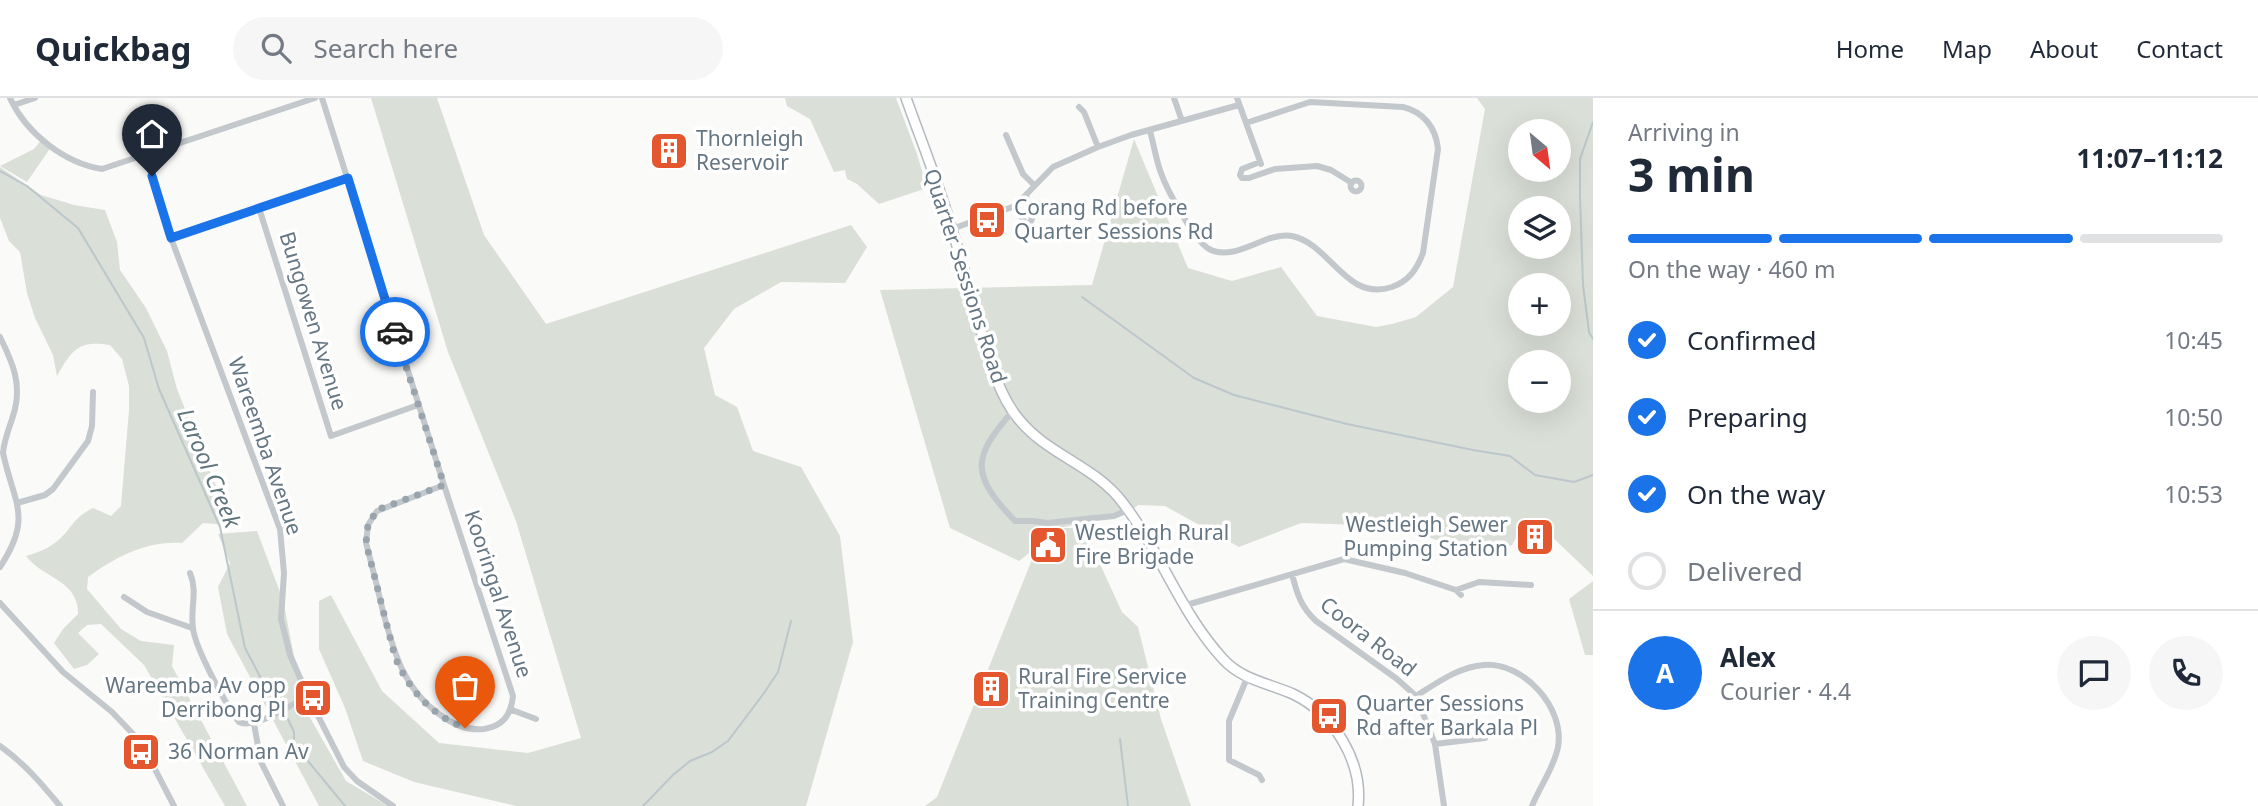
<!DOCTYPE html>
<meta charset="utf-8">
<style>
:root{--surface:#fff;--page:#f6f6f7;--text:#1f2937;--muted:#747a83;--line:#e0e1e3;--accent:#1a73e8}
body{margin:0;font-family:"Noto Sans",sans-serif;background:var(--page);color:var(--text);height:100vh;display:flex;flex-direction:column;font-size:26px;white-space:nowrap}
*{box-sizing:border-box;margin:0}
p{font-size:23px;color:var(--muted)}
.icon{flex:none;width:38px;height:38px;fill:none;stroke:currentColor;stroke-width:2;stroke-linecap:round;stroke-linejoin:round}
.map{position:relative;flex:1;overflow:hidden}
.sheet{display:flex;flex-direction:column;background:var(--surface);width:665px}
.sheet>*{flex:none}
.needle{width:46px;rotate:151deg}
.buttons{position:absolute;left:1508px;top:21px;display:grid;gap:14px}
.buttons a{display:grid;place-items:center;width:63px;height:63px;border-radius:50%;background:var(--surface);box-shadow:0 7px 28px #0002;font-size:35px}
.pin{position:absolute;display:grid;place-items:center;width:60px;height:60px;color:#fff;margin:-72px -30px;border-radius:50% 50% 50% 0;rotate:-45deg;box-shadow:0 0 7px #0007}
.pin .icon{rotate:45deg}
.courier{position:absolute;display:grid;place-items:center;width:70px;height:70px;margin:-35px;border:5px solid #1a73e8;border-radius:50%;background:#fff;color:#222;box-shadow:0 2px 9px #0007}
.head em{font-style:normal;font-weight:700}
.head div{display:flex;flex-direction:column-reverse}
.head{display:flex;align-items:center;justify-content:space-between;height:119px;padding:0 35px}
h1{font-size:46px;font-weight:700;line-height:52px}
.bar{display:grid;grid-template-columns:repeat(4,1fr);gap:10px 7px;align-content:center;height:84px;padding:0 35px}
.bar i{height:9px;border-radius:5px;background:var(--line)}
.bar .selected{background:var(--accent)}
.bar p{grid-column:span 4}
.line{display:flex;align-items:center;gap:18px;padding:0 35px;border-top:2px solid var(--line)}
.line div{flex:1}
.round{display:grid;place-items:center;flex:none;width:74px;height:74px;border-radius:37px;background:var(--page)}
ol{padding:0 35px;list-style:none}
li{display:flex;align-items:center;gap:21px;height:77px}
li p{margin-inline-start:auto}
li .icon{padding:7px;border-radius:50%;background:var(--accent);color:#fff;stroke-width:4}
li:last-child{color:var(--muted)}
li i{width:38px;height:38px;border:4px solid var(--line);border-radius:50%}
header{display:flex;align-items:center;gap:42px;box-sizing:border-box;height:98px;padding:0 35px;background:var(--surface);border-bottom:2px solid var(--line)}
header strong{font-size:33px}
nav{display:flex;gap:38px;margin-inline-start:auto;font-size:24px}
.search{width:490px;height:63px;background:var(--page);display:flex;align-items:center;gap:18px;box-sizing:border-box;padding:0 24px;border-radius:38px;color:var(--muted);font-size:26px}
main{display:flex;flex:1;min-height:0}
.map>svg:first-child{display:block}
.green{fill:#dadfd7;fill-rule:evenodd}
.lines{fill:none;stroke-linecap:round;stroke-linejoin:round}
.stream{stroke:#bbc7cb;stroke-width:2}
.secondary-casing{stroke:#b3babf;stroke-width:12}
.minor{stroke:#c3c8cc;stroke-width:6}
.secondary{stroke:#fff;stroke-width:9}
.done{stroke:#99a4ac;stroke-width:7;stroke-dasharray:0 12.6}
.route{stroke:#1a73e8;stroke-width:9}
.labels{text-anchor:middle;stroke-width:7;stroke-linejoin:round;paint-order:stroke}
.poi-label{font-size:21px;fill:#657683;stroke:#fff;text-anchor:start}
.street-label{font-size:21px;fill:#657683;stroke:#fff}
.water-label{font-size:23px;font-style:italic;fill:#60757c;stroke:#fff}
</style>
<header>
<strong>Quickbag</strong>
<div class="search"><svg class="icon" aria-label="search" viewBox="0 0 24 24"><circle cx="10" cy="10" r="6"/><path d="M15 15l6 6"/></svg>Search here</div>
<nav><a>Home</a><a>Map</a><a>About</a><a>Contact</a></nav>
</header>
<main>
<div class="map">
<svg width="1593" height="708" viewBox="0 0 1593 708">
<rect width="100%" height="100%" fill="#fafaf8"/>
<path class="green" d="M371 0H437L484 137 546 226 851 127 867 149 845 185 781 184 734 211 704 250 715 297 737 309 753 353 801 369 840 438 853 544 806 708H516L414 684 363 663 345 610 319 551V503L331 497 382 593 439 645 528 655 581 640 516 423 448 254Z
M785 0H896L917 56 927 90 879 106 857 86 847 81 845 72 834 74 810 21 787 8Z
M1477 0H1593V478L1546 433 1522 429 1512 447 1483 460 1434 441 1390 428 1301 425 1239 449 1165 408 1138 407 1127 416 1059 430H1081L1089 452 1093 451 1122 514 1138 529 1161 621 1191 708H925L937 699 1037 449 1019 463 950 430 880 192 1092 187 1134 41 1188 170 1232 183 1281 169 1317 218 1376 229 1392 226 1416 219 1453 189 1485 11ZM1521 33H1559V72H1521ZM1521 110H1559V149H1521ZM1521 187H1559V226H1521ZM1521 264H1559V303H1521Z
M42 41 51 49 27 84 0 68 34 51Z
M0 69 41 97 74 107 105 112 117 144 120 172 146 210 167 253 177 291 222 403 229 427 203 425 182 445C148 442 115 459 88 479L87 491 121 531 141 543 174 547 172 568 247 708H225L144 567 101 526 87 527 78 535 99 556 87 567 74 571 54 545 63 531 78 516C79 482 42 480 26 458 37 455 47 451 56 444 72 432 71 421 93 410L111 418 121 408 129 312V288L122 261 110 247C78 242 72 252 57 278L53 257 35 220 27 195 20 154 9 143 0 120Z
M257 433 283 502 304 609 346 683 388 708H319L227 536 218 489 230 465 218 436Z
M1593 483V557H1585L1569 501Z"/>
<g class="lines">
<path class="stream" d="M1593 24 1580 61V98L1583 187 1589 234 1593 241
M0 73 27 88 78 130 144 240 159 291 220 429 245 550 264 586 285 615 294 634V646L345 708
M1082 199 1194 280 1234 297 1347 326 1473 352 1510 358 1535 377 1574 384 1593 377
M1120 641 1128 708
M643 708 673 677 690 663 712 654 728 643 764 595 778 574 791 523"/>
<defs>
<path id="secondary" d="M906 0C922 45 940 89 953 135 963 167 972 199 981 232 990 262 997 293 1017 319 1046 357 1095 367 1123 405 1161 454 1179 513 1223 561 1242 582 1268 585 1293 596 1333 615 1363 663 1358 708"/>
</defs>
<use href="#secondary" class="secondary-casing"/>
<path class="minor" d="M10 0C26 35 64 65 102 71L315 0
M322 0 444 387 377 413 368 427 366 445C372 468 378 491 383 514 394 554 403 590 439 616 452 626 467 633 484 631 503 628 511 617 513 598L444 387
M1174 0 1182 23
M1237 0 1261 66
M14 7 35 0
M1079 9 1084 14 1098 49
M1150 33C1154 47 1156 62 1161 75 1167 92 1194 142 1209 151 1236 165 1265 133 1292 138 1331 146 1345 204 1392 189 1409 183 1417 171 1423 155L1438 51C1436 30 1424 14 1403 9L1310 4 1246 25
M1006 37 1023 76 1034 87
M145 57 171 140 280 431 284 475 281 521 290 557 308 598 344 669 357 683 393 708
M1260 64 1242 71 1240 77 1242 80H1249L1275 71 1317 68 1331 72 1352 85
M1350.5 88a5.5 5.5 0 1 1 11 0a5.5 5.5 0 1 1-11 0Z
M1015 108 1025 125H1030L1032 121 1026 97
M259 110 331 338 418 307
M952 131 1015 108 1053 69 1098 49 1131 37 1239 7
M171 140 347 80
M0 239C13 265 23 288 13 318 9 331 4 342 3 355 14 406 33 419 0 469
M1013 313C971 360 971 377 1015 423H1034L1047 425 1114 418 1128 412
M17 405 45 397 53 391 88 343 92 328 93 294
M190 475C198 494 190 510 193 530 195 550 226 607 239 624 255 632 292 606 308 598
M1292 476C1297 496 1301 509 1316 523L1397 581 1416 598 1435 646 1444 708
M1456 492 1479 484 1531 487
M124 499 147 514 192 530
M0 505 63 574 112 614 133 636 144 650 174 708
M1183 508 1344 461 1405 475 1456 492 1461 497
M1247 580 1229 623V662L1259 677 1262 682
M1416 598C1437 585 1458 569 1484 567 1524 564 1565 610 1558 649 1554 670 1540 688 1532 708
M512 612 536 621
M254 626 261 664 283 708
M1435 646 1485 640
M0 648C24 665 41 685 60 708"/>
<use href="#secondary" class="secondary"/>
</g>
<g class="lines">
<path class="done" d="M395 234 444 387 377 412 368 427 366 445 395 559C409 592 431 617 465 630"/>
<path class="route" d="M152 78 171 140 348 80 395 234"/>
</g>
<defs>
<symbol id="building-square" viewBox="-11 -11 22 22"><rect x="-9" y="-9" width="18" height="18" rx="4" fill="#e4572e" stroke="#fff"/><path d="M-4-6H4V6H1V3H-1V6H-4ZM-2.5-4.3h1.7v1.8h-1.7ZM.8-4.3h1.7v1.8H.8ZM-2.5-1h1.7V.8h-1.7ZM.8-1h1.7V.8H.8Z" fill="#fff"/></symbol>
<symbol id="bus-square" viewBox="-11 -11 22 22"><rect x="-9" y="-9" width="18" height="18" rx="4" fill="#e4572e" stroke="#fff"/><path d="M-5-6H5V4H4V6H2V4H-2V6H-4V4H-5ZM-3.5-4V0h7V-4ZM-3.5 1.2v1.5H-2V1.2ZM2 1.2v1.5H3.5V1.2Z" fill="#fff"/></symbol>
<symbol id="civic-square" viewBox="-11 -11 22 22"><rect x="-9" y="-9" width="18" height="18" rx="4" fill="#e4572e" stroke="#fff"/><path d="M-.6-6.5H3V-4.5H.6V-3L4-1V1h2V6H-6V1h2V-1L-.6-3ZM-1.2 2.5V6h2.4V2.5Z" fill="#fff"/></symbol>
</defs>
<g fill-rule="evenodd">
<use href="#building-square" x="647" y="31" width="44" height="44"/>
<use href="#bus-square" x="965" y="100" width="44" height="44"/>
<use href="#building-square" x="1513" y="417" width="44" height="44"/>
<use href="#civic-square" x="1026" y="425" width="44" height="44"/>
<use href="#building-square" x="969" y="569" width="44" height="44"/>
<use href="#bus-square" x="291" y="578" width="44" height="44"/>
<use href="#bus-square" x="1307" y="596" width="44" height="44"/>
<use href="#bus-square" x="119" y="632" width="44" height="44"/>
</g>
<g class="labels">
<g class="poi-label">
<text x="696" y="48">Thornleigh<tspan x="696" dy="24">Reservoir</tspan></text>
<text x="1014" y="117">Corang Rd before<tspan x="1014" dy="24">Quarter Sessions Rd</tspan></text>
<text x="1508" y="434" text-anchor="end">Westleigh Sewer<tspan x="1508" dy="24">Pumping Station</tspan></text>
<text x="1075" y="442">Westleigh Rural<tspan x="1075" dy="24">Fire Brigade</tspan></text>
<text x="1018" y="586">Rural Fire Service<tspan x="1018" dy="24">Training Centre</tspan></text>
<text x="286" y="595" text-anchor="end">Wareemba Av opp<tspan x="286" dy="24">Derribong Pl</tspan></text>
<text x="1356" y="613">Quarter Sessions<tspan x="1356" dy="24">Rd after Barkala Pl</tspan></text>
<text x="168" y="661">36 Norman Av</text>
</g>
<g class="street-label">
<text transform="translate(965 178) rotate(72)" y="7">Quarter Sessions Road</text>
<text transform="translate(313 223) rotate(73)" y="7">Bungowen Avenue</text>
<text transform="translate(265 348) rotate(71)" y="7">Wareemba Avenue</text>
<text transform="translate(498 496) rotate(72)" y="7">Kooringal Avenue</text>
<text transform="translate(1368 539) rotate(38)" y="7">Coora Road</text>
</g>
<g class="water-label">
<text transform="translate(209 370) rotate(67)" y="8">Larool Creek</text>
</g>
</g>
</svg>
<div class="buttons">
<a><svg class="needle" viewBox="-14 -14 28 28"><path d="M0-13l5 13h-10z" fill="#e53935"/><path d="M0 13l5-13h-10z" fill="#747a83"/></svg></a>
<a><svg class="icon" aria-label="layers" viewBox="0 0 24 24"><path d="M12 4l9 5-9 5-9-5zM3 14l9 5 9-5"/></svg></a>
<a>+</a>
<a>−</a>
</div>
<div class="pin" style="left:465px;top:630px;background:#ea580c"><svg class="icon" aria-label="bag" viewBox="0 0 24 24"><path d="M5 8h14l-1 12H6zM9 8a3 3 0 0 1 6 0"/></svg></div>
<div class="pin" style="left:152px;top:78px;background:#1f2937"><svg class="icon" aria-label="home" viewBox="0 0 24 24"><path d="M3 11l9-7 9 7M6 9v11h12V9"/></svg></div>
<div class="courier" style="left:395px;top:234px"><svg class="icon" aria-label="car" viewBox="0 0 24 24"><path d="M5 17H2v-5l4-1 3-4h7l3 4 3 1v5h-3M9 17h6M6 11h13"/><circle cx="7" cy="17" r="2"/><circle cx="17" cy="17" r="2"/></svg></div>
</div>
<section class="sheet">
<div class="head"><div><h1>3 min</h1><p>Arriving in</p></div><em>11:07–11:12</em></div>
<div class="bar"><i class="selected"></i><i class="selected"></i><i class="selected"></i><i></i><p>On the way · 460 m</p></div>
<ol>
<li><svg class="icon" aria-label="check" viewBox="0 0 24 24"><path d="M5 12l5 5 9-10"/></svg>Confirmed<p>10:45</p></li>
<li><svg class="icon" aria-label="check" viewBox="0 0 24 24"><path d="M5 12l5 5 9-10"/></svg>Preparing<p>10:50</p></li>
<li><svg class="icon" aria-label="check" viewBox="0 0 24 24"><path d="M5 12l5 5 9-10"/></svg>On the way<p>10:53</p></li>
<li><i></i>Delivered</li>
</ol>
<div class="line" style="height:126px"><b class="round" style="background:var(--accent);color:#fff">A</b><div><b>Alex</b><p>Courier · 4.4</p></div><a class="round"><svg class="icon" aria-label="chat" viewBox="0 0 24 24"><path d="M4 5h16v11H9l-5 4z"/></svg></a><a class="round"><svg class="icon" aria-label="phone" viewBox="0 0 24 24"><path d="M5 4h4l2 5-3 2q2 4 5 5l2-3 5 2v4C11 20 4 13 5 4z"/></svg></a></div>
</section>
</main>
